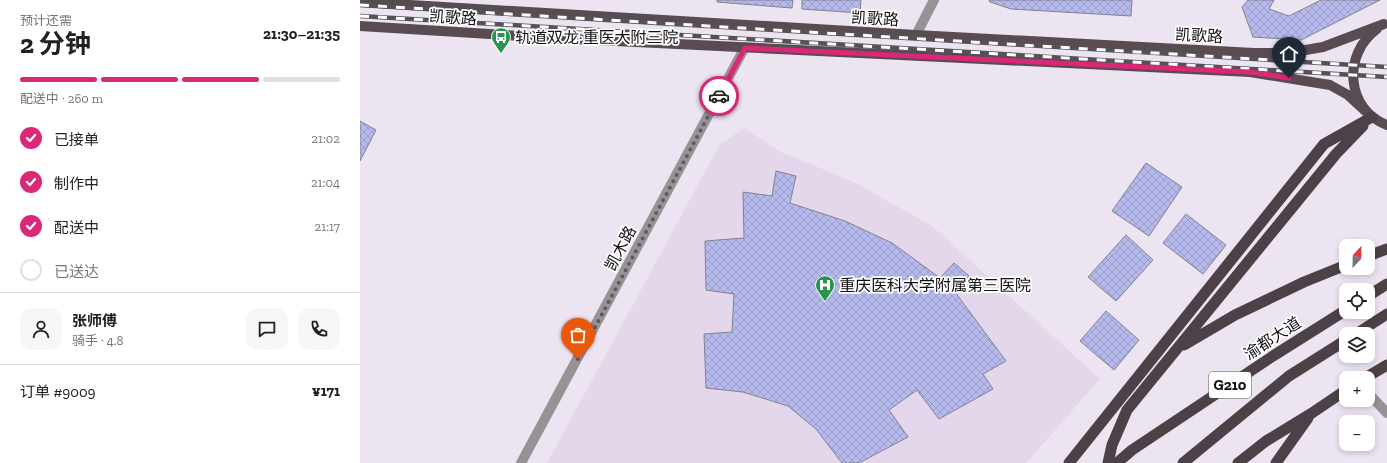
<!DOCTYPE html>
<html lang="zh">
<meta charset="utf-8">
<style>
:root{--surface:#fff;--page:#f6f6f6;--text:#202124;--muted:#757577;--line:#e0e0e0;--accent:#db2777}
body{margin:0;font-family:"Zilla Slab","Noto Sans SC",serif;background:var(--page);color:var(--text);height:100vh;display:flex;flex-direction:column;font-size:15px;white-space:nowrap}
*{box-sizing:border-box;margin:0}
p{font-size:13px;color:var(--muted)}
.icon{flex:none;width:22px;height:22px;fill:none;stroke:currentColor;stroke-width:2;stroke-linecap:round;stroke-linejoin:round}
.map{position:relative;flex:1;overflow:hidden}
.side{display:flex;flex-direction:column;background:var(--surface);width:360px}
.side>*{flex:none}
.needle{width:26px;rotate:22deg}
.controls{position:absolute;left:979px;top:239px;display:grid;gap:8px}
.controls a{display:grid;place-items:center;width:36px;height:36px;border-radius:8px;background:var(--surface);box-shadow:0 2px 6px #0003;font-size:20px}
.pin{position:absolute;display:grid;place-items:center;width:34px;height:34px;color:#fff;margin:-41px -17px;border-radius:50% 50% 50% 0;rotate:-45deg;box-shadow:0 0 4px #0007}
.pin .icon{rotate:45deg}
.courier{position:absolute;display:grid;place-items:center;width:40px;height:40px;margin:-20px;border:3px solid #db2777;border-radius:50%;background:#fff;color:#222;box-shadow:0 1px 5px #0007}
.head em{font-style:normal;font-weight:700}
.head div{display:flex;flex-direction:column-reverse}
.head{display:flex;align-items:center;justify-content:space-between;height:68px;padding:0 20px}
h1{font-size:26px;font-weight:700;line-height:30px}
.bar{display:grid;grid-template-columns:repeat(4,1fr);gap:6px 4px;align-content:center;height:48px;padding:0 20px}
.bar i{height:5px;border-radius:3px;background:var(--line)}
.bar .on{background:var(--accent)}
.bar p{grid-column:span 4}
.line{display:flex;align-items:center;gap:10px;padding:0 20px;border-top:1px solid var(--line)}
.line div{flex:1}
.round{display:grid;place-items:center;flex:none;width:42px;height:42px;border-radius:12px;background:var(--page)}
ol{padding:0 20px;list-style:none}
li{display:flex;align-items:center;gap:12px;height:44px}
li p{margin-inline-start:auto}
li .icon{padding:4px;border-radius:50%;background:var(--accent);color:#fff;stroke-width:4}
li:last-child{color:var(--muted)}
li i{width:22px;height:22px;border:2px solid var(--line);border-radius:50%}
main{display:flex;flex:1;min-height:0}
.map>svg:first-child{display:block}
.built{fill:#e4d6eb}
.building{fill:url(#building-cross-hatch);stroke:#808190}
.lines{fill:none;stroke-linecap:round;stroke-linejoin:round}
.minor{stroke:#999295;stroke-width:10}
.primary{stroke:#584c52;stroke-width:10}
.trunk{stroke:#4d4046;stroke-width:11}
.rail-casing{stroke:#565158;stroke-width:4.5}
.rail{stroke:#fff;stroke-width:3;stroke-dasharray:9;stroke-linecap:butt}
.done{stroke:#5f5a61;stroke-width:4;stroke-dasharray:0 7.2}
.route{stroke:#db2777;stroke-width:5}
.labels{text-anchor:middle;stroke-width:3.5;stroke-linejoin:round;paint-order:stroke}
.shield{fill:#fff;stroke:#59575a;stroke-width:1}
.shield-label{font-size:15px;font-weight:bold;fill:#120f13}
.street-label{font-size:16px;fill:#120f13;stroke:#fff}
.poi-label{font-size:16px;fill:#120f13;stroke:#fff;text-anchor:start}
</style>
<main>
<section class="side">
<div class="head"><div><h1>2 分钟</h1><p>预计还需</p></div><em>21:30–21:35</em></div>
<div class="bar"><i class="on"></i><i class="on"></i><i class="on"></i><i></i><p>配送中 · 260 m</p></div>
<ol>
<li><svg class="icon" aria-label="check" viewBox="0 0 24 24"><path d="M5 12l5 5 9-10"/></svg>已接单<p>21:02</p></li>
<li><svg class="icon" aria-label="check" viewBox="0 0 24 24"><path d="M5 12l5 5 9-10"/></svg>制作中<p>21:04</p></li>
<li><svg class="icon" aria-label="check" viewBox="0 0 24 24"><path d="M5 12l5 5 9-10"/></svg>配送中<p>21:17</p></li>
<li><i></i>已送达</li>
</ol>
<div class="line" style="height:72px"><a class="round"><svg class="icon" aria-label="person" viewBox="0 0 24 24"><circle cx="12" cy="8" r="4"/><path d="M4 21q1-7 8-7t8 7"/></svg></a><div><b>张师傅</b><p>骑手 · 4.8</p></div><a class="round"><svg class="icon" aria-label="chat" viewBox="0 0 24 24"><path d="M4 5h16v11H9l-5 4z"/></svg></a><a class="round"><svg class="icon" aria-label="phone" viewBox="0 0 24 24"><path d="M5 4h4l2 5-3 2q2 4 5 5l2-3 5 2v4C11 20 4 13 5 4z"/></svg></a></div>
<div class="line" style="height:52px"><div>订单 #9009</div><b>¥171</b></div>
</section>
<div class="map">
<svg width="1027" height="463" viewBox="0 0 1027 463">
<defs>
<pattern id="building-cross-hatch" width="8" height="8" patternUnits="userSpaceOnUse"><rect width="8" height="8" fill="#b5b9ec"/><path d="M0 0l8 8M0 8l8-8" fill="none" stroke="#9b9eca"/></pattern>
</defs>
<rect width="100%" height="100%" fill="#ede4f2"/>
<path class="built" d="M384 128 421 152 494 182 572 226 740 379 666 463H187L359 146Z"/>
<path class="building" d="M357 0H433L432 8 357 2Z
M442 0H501L500 13 442 9Z
M629 0H772L771 16 651 9 630 2Z
M888 0H914L909 9 929 16 961 0H1020L941 40 893 37 882 7Z
M0 121 16 130 0 161Z
M786 163 822 187 789 236 752 211Z
M416 171 436 176 430 203 485 221 532 243 580 278 594 263 609 276 595 292 646 361 623 374 633 389 579 419 557 390 529 410 548 437 499 463H482L456 429 428 406 383 392 346 388 344 334 372 332 374 294 346 290 345 241 384 238 383 192 412 196Z
M826 214 866 245 843 274 803 243Z
M766 235 793 260 756 301 728 277Z
M746 311 779 340 754 370 720 341Z"/>
<g class="lines">
<path class="minor" d="M556 35 574 0
M1008 393 1027 413
M161 463 385 47"/>
<path class="primary" d="M0 2 556 35 894 53H928L963 47 1024 24
M0 26 194 38 890 72 970 85 988 95 1012 117
M1017 29C982 54 986 110 1027 125"/>
<path class="trunk" d="M1008 256 1027 249
M1008 296 1027 284
M996 334 1027 314
M824 345 875 315 944 282 986 265
M1005 378 1027 365
M709 463 964 144 1012 117
M748 463 752 445 767 410 976 154 1003 126
M757 463 772 450 913 356 986 310
M823 463 929 376 986 340
M878 463 906 441 952 413 986 390
M916 463 948 418"/>
<defs>
<path id="rail" d="M0 5 1027 67
M0 16 1027 77"/>
</defs>
<use href="#rail" class="rail-casing"/>
<use href="#rail" class="rail"/>
</g>
<g class="lines">
<path class="done" d="M218 359 359 96"/>
<path class="route" d="M359 96 385 48 890 72 929 78"/>
</g>
<defs>
<symbol id="bus-pin" viewBox="-11 -11 22 30"><path d="M0 17L-7.5 6A9.5 9.5 0 1 1 7.5 6Z" fill="#27954e" stroke="#fff"/><path d="M-5-6H5V4H4V6H2V4H-2V6H-4V4H-5ZM-3.5-4V0h7V-4ZM-3.5 1.2v1.5H-2V1.2ZM2 1.2v1.5H3.5V1.2Z" fill="#fff"/></symbol>
<symbol id="hospital-pin" viewBox="-11 -11 22 30"><path d="M0 17L-7.5 6A9.5 9.5 0 1 1 7.5 6Z" fill="#27954e" stroke="#fff"/><path d="M-5-5h3v3.5h4V-5h3V5h-3V1.5h-4V5h-3Z" fill="#fff"/></symbol>
</defs>
<g fill-rule="evenodd">
<use href="#bus-pin" x="130" y="26" width="22" height="30"/>
<use href="#hospital-pin" x="454" y="274" width="22" height="30"/>
</g>
<g class="labels">
<rect class="shield" x="849" y="372" width="42" height="26" rx="3"/>
<g class="shield-label">
<text x="870" y="390">G210</text>
</g>
<g class="street-label">
<text transform="translate(93 17) rotate(4)" y="6">凯歌路</text>
<text transform="translate(515 18) rotate(3)" y="6">凯歌路</text>
<text transform="translate(839 35) rotate(3)" y="6">凯歌路</text>
<text transform="translate(260 248) rotate(-62)" y="6">凯木路</text>
<text transform="translate(912 338) rotate(-33)" y="6">渝都大道</text>
</g>
<g class="poi-label">
<text x="155" y="43">轨道双龙·重医大附三院</text>
<text x="479" y="291">重庆医科大学附属第三医院</text>
</g>
</g>
</svg>
<div class="controls">
<a><svg class="needle" viewBox="-14 -14 28 28"><path d="M0-13l5 13h-10z" fill="#e53935"/><path d="M0 13l5-13h-10z" fill="#757577"/></svg></a>
<a><svg class="icon" aria-label="locate" viewBox="0 0 24 24"><circle cx="12" cy="12" r="6"/><path d="M12 2v4M12 18v4M2 12h4M18 12h4"/></svg></a>
<a><svg class="icon" aria-label="layers" viewBox="0 0 24 24"><path d="M12 4l9 5-9 5-9-5zM3 14l9 5 9-5"/></svg></a>
<a>+</a>
<a>−</a>
</div>
<div class="pin" style="left:218px;top:359px;background:#ea580c"><svg class="icon" aria-label="bag" viewBox="0 0 24 24"><path d="M5 8h14l-1 12H6zM9 8a3 3 0 0 1 6 0"/></svg></div>
<div class="pin" style="left:929px;top:78px;background:#1f2937"><svg class="icon" aria-label="home" viewBox="0 0 24 24"><path d="M3 11l9-7 9 7M6 9v11h12V9"/></svg></div>
<div class="courier" style="left:359px;top:96px"><svg class="icon" aria-label="car" viewBox="0 0 24 24"><path d="M5 17H2v-5l4-1 3-4h7l3 4 3 1v5h-3M9 17h6M6 11h13"/><circle cx="7" cy="17" r="2"/><circle cx="17" cy="17" r="2"/></svg></div>
</div>
</main>
